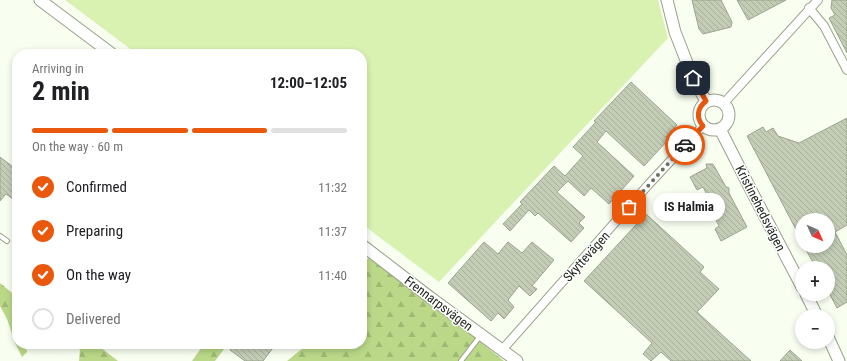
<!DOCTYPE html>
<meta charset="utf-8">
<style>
:root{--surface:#fff;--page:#f6f6f6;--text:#202124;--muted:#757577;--line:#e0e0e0;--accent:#ea580c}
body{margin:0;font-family:"Roboto Condensed",sans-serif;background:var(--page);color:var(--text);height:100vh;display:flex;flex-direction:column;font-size:15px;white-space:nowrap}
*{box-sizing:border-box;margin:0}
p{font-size:13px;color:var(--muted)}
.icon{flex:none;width:22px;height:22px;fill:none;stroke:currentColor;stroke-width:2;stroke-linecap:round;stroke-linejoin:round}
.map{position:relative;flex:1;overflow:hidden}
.details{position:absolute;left:12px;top:49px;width:355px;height:300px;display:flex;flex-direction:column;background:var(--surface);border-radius:16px;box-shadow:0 2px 6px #0003}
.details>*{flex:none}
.needle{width:26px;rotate:135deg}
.tools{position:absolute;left:795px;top:213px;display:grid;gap:8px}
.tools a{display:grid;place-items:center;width:40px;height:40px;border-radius:50%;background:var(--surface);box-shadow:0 2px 6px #0003;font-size:20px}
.pin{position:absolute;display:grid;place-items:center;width:34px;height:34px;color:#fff;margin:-17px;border-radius:8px;box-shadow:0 2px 6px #0006}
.courier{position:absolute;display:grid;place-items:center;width:40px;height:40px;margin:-20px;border:3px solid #ea580c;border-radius:50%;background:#fff;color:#222;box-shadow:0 1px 5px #0007}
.bubble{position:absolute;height:28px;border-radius:14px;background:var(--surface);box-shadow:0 2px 6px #0003;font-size:13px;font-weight:700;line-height:28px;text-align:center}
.overview em{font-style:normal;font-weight:700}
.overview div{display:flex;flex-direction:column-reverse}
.overview{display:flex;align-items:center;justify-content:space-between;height:68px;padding:0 20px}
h1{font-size:26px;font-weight:700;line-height:30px}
.bar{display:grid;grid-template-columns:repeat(4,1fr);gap:6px 4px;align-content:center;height:48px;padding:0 20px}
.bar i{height:5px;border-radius:3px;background:var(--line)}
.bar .on{background:var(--accent)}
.bar p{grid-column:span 4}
ol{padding:0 20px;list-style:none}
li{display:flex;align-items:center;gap:12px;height:44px}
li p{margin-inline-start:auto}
li .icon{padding:4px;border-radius:50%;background:var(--accent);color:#fff;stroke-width:4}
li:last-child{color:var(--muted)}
li i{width:22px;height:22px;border:2px solid var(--line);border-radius:50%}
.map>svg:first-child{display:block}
.forest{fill:url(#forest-firs)}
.pitch{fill:#d9f2b2}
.building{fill:url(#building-back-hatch);stroke:#9ba48e}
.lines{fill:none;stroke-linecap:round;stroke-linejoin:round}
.lane-casing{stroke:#98a18b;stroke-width:6}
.street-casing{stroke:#98a18b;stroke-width:10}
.secondary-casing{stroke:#98a18b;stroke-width:13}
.lane{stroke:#fff;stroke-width:4}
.street{stroke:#fff;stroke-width:8}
.secondary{stroke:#fff;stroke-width:11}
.done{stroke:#6b7065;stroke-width:4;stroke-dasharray:0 7.2}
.route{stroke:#ea580c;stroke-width:5}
.labels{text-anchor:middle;stroke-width:3;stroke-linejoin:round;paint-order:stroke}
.street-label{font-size:13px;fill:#1f231a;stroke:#fff}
</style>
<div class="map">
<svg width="847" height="361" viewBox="0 0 847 361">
<defs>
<pattern id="forest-firs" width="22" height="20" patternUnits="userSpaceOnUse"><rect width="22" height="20" fill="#bad887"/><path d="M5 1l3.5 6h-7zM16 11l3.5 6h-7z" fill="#9fb974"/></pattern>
<pattern id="building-back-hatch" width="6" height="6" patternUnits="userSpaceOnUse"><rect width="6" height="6" fill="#c3cdb6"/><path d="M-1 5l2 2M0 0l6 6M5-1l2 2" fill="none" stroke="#a7b09c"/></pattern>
</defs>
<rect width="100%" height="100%" fill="#f8fef0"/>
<path class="forest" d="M370 257 465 329 504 361H287L308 344H362V264Z
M0 283 17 297V344H25L27 352 22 357 15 343 7 319 0 306Z
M73 344H96L118 361H79L80 350Z
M204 344H228L215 361H192Z"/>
<path class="pitch" d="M65 0H658L668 38 439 282 362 224V54H137Z"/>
<path class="building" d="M692 0H721L732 22 731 27 703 34 699 29Z
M737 0H786L748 20Z
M832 0H847V53L829 18 835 15 831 8Z
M631 82 677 125 666 137 668 140 644 166 606 131 597 142 634 176 609 204 591 188 584 196 568 181 557 192 585 217 579 223 584 228 571 242 538 213 535 216 529 210 510 231 503 224 522 204 520 202 554 166 565 176 583 156 573 147 596 122 594 121Z
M847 118V225L835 232 847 255V302L837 308 828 291V268H816L804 246H828V220H802V241L747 136 763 127 766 132 773 128 778 136 799 143Z
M0 157 17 170V202L6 194 0 201Z
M706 164H713L726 187 729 188V193L747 227 721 241 715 229 719 226 711 210 714 208 703 187 697 190 690 177 707 168Z
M646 214 704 267 700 272 719 289 697 312 751 361H671L661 352 651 361 643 354 652 343 584 281Z
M484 242 498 254 508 242 522 253 532 242 554 260 532 286 537 289 530 296 519 286 508 300 514 307 504 319 498 313 491 321 448 283Z
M234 344H276L263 361H245L230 350Z
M790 350 802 361H780Z"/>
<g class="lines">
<defs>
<path id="lane" d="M0 236 7 241
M461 361 481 335"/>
<path id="street" d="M809 8 824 26 847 70
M724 103 818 0
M502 350 649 184 703 126"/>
<path id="secondary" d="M40 0 112 54
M667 0 675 32 693 78 706 101
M699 115a15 15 0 1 1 30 0a15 15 0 1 1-30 0Z
M720 129 752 192 802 287
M362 245 431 298 517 361
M806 294 817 316
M828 337 839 361"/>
</defs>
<use href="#lane" class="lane-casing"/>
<use href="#street" class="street-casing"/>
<use href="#secondary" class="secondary-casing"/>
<use href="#lane" class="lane"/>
<use href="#street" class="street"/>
<use href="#secondary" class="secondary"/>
</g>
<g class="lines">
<path class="done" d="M629 207 685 145"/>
<path class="route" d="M685 145 703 126C696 118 697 108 706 101L693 78"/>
</g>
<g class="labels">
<g class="street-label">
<text transform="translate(761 208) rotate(63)" y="5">Kristinehedsvägen</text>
<text transform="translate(586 256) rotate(-48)" y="5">Skyttevägen</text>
<text transform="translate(439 303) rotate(37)" y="5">Frennarpsvägen</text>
</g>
</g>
</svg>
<div class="tools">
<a><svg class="needle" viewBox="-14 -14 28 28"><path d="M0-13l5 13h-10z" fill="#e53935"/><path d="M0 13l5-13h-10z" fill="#757577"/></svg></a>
<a>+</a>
<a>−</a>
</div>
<div class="pin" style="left:629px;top:207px;background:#ea580c"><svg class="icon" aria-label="bag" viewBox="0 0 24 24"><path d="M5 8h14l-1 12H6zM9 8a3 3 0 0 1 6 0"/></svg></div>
<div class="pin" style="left:693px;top:78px;background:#1f2937"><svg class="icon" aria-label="home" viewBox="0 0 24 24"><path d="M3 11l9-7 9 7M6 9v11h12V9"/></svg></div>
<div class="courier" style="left:685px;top:145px"><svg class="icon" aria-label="car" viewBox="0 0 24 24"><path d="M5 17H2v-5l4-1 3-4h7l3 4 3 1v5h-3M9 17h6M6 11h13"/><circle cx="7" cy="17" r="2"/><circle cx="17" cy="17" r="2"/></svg></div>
<div class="bubble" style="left:653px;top:193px;width:72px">IS Halmia</div>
<section class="details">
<div class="overview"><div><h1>2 min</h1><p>Arriving in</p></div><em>12:00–12:05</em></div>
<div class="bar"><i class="on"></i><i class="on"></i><i class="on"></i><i></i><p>On the way · 60 m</p></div>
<ol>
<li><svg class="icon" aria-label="check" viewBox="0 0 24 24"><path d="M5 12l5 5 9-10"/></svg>Confirmed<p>11:32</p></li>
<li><svg class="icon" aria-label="check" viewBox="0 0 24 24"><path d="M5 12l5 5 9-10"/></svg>Preparing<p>11:37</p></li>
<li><svg class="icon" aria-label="check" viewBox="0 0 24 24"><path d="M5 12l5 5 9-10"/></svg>On the way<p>11:40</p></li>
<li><i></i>Delivered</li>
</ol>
</section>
</div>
